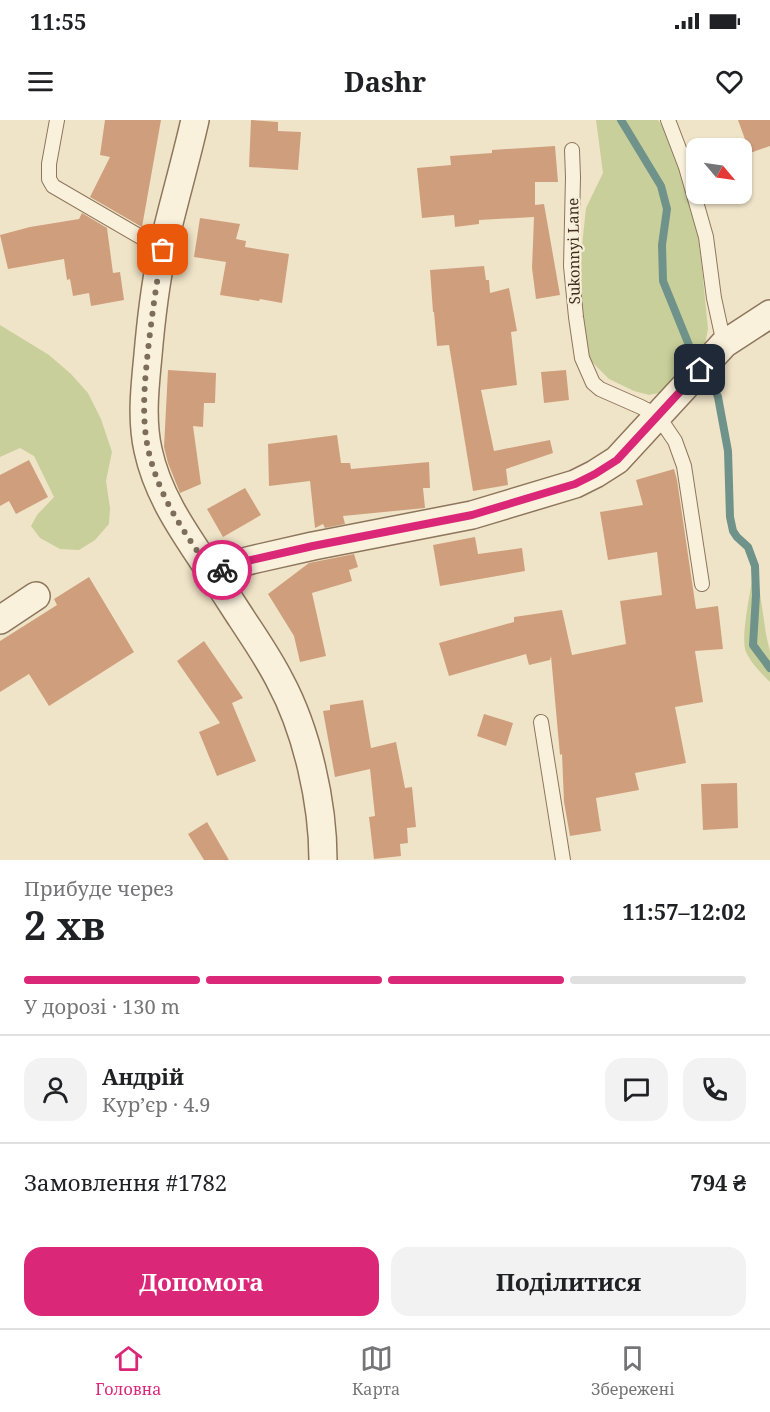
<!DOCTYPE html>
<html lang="uk">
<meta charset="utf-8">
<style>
:root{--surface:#fff;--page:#f2f2f2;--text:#202124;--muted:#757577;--line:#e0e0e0;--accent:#db2777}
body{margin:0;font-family:"Noto Serif",serif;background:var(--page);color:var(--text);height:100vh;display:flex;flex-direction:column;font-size:22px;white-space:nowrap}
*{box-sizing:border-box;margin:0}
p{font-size:20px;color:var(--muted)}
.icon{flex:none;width:33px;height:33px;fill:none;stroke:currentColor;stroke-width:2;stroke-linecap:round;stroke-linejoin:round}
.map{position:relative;height:740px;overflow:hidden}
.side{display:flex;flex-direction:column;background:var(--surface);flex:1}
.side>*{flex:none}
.needle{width:39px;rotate:119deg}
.controls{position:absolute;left:686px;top:18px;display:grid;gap:12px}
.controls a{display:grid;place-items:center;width:66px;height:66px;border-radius:12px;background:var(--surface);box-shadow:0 2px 4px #0004;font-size:30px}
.pin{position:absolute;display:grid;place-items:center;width:51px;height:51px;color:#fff;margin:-26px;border-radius:12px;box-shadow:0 3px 9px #0006}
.courier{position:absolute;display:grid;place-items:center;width:60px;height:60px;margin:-30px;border:4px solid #db2777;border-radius:50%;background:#fff;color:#222;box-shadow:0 2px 8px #0007}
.headline em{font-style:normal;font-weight:700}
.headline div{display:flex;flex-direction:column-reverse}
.headline{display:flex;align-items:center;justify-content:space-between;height:102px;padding:0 24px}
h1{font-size:39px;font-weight:700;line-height:45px}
.bar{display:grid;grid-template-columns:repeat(4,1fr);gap:9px 6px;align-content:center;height:72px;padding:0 24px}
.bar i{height:8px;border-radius:4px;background:var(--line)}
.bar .current{background:var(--accent)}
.bar p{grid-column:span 4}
.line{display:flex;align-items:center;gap:15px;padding:0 24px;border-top:2px solid var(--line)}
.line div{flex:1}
.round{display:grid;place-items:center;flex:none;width:63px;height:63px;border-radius:18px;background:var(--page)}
.primary-button{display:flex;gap:12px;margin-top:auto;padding:12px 24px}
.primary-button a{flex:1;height:69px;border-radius:18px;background:var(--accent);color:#fff;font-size:24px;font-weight:700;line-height:69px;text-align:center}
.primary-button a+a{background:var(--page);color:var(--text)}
.status{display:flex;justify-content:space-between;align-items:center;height:42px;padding:0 30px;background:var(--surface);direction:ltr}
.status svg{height:16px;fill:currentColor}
header{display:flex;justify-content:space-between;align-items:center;height:78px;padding:0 24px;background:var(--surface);font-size:27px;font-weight:700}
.tabs{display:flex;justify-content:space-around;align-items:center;height:84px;border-top:2px solid var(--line);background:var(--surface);font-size:16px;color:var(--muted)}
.tabs a{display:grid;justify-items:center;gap:3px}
.tabs .current{color:var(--accent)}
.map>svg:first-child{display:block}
.green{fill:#c9cf9b}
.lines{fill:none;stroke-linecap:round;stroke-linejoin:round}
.stream{stroke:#6f938a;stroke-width:8}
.building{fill:#cf9f7d}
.lane-casing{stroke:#8d765c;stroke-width:16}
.street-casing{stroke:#8d765c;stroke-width:30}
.lane{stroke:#faf1dc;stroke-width:14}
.street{stroke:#faf1dc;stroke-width:27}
.done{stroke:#7c6e5b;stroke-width:6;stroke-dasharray:0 10.8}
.route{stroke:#db2777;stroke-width:8}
.labels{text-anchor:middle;stroke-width:4.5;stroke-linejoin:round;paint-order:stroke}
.street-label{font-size:15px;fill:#3d2e20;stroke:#f7eed8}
</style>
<div class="status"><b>11:55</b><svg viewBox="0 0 49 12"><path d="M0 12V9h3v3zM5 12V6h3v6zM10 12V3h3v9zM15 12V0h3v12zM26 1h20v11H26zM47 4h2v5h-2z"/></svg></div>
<header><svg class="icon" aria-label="menu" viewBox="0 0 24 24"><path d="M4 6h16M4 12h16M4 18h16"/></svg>Dashr<svg class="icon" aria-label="heart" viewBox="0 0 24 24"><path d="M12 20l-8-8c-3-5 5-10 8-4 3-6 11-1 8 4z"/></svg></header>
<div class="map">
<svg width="770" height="740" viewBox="0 0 770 740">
<rect width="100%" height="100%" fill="#f0e4c8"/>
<path class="green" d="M596 0H658L663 7 682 56 697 107 702 148 708 209 705 224 701 235 672 267 659 273 649 275 634 271 609 259 590 240 585 211 579 154 586 88 603 53Z
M0 205 49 235 71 254 88 273 101 299 112 332 106 361 110 388 109 404 95 420 79 430 60 429 40 418 31 406 37 395 54 377 34 336 20 328 0 337Z
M754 451 757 453 766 514 770 532V562C761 553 751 543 746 532 740 520 751 467 754 451Z"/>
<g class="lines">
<path class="stream" d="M621 0 661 66 667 89 662 125 663 161 693 235
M710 258 718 277 728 331 730 397 733 411 737 417 748 427 755 446 756 475 753 525 770 548"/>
</g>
<path class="building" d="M105 0H161L142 107 90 77 110 37 100 35Z
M251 0 278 2V11L301 12 298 50 249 47Z
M738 0H770V26L750 33Z
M555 26 558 62H535V85L544 84 560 175 536 179 532 148 534 97 479 100V104L455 107 454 95 422 98 417 48 451 45 450 36 492 33V30Z
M82 93 107 108 113 153 120 152 124 180 91 186 89 173 73 176 70 159 67 160 64 139 8 149 0 115 30 107 79 99Z
M200 98 240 104 236 119 246 121 245 127 289 134 282 183 260 179 259 181 220 175 226 142 194 137Z
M484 146 486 160H489L490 173 509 168 517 211 511 212 517 265 481 270 494 331 550 320 553 333 506 349 508 365 473 371 449 225 437 226 434 192H433L430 150Z
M168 250 216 253 215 283H204L203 307 193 306 201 364 180 373 168 343 164 327Z
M566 250 569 280 544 283 541 252Z
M337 315 341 343H350L351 349 429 342 430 368H423L425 388 343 396 345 404 325 408 323 404 315 408 310 361 269 366 268 324Z
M29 340 48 377 16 394 9 381 0 386V355Z
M674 349 677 360 696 489 718 486 723 529 695 531 703 582 675 587 686 643 635 653 639 670 596 678 601 711 570 716 564 682 562 634 560 635 551 536 550 540 529 545 526 534 449 556 439 523 514 502V497L562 490 572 535 626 524 620 481 662 475 657 432 608 440 600 392 643 385 636 360Z
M245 368 261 395 223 417 207 389Z
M475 417 478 434 522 428 525 451 440 466 433 425Z
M354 434 358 447 349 450 352 461 312 473 326 536 300 542 294 516 268 474 309 443Z
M89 457 134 532 49 586 29 554 0 572V521L57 485 54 479Z
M204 521 243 578 232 583 256 641 217 656 199 612 220 603 177 541Z
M363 580 371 628 396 622 405 668 412 667 416 707 407 708 408 723 400 724 401 736 374 739 369 697 375 696 370 649 335 657 323 591 330 590V585Z
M484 594 513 603 506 626 477 616Z
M737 663 738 708 703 710 701 664Z
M207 702 229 740H204L188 714Z"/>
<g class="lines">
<defs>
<path id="lane" d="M57 0 49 44V59L53 66 163 130
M668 0 686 47 706 117 714 178 724 224
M572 30 573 57 571 146 576 197 582 238 593 263 600 269 641 287 658 296 675 321 684 346 702 464
M541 602 563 740"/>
<path id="street" d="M195 0C185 44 172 88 162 132 155 166 151 200 148 235 145 266 141 299 148 330 158 377 186 415 212 454 223 469 232 484 242 499 255 519 269 539 280 561 307 611 323 683 323 740
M213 454 235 444 260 438 313 426 472 395 575 364 595 354 617 340 724 224 770 194
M0 500 36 476"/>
</defs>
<use href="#lane" class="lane-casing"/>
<use href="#street" class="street-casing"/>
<use href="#lane" class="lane"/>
<use href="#street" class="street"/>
</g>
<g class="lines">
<path class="done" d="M163 130C156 163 152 196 148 230 144 269 140 309 153 347 165 387 190 420 213 454L222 450"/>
<path class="route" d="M222 450 247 441 313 426 472 395 575 364 595 354 617 340 700 250"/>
</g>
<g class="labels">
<g class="street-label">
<text transform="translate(574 131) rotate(-91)" y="5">Sukonnyi Lane</text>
</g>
</g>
</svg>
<div class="controls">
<a><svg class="needle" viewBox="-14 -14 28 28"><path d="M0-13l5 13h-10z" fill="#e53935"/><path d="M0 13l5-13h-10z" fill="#757577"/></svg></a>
</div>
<div class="pin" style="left:163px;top:130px;background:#ea580c"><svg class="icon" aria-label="bag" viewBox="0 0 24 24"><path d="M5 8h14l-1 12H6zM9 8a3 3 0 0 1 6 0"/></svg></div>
<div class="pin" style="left:700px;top:250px;background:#1f2937"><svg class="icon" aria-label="home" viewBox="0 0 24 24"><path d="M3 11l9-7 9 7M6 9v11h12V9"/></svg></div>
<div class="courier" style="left:222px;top:450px"><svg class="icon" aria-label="bike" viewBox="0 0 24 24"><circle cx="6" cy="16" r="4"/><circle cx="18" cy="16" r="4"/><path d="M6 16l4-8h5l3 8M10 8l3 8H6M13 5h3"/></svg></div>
</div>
<section class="side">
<div class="headline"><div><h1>2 хв</h1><p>Прибуде через</p></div><em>11:57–12:02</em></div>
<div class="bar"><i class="current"></i><i class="current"></i><i class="current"></i><i></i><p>У дорозі · 130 m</p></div>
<div class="line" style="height:108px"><a class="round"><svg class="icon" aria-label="person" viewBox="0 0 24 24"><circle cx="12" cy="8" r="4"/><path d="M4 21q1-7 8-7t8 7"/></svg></a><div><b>Андрій</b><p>Кур’єр · 4.9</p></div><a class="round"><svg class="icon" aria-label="chat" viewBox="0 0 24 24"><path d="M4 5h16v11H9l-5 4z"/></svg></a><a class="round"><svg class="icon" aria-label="phone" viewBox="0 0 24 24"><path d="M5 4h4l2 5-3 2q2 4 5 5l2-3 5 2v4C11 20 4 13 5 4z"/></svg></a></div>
<div class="line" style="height:78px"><div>Замовлення #1782</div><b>794 ₴</b></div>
<div class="primary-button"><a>Допомога</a><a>Поділитися</a></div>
</section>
<nav class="tabs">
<a class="current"><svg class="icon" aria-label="home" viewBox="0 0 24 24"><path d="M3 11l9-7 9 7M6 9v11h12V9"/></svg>Головна</a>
<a><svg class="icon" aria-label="map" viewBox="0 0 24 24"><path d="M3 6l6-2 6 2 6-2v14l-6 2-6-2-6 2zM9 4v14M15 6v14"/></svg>Карта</a>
<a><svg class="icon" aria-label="saved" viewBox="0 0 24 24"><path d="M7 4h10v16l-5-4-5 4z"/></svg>Збережені</a>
</nav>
